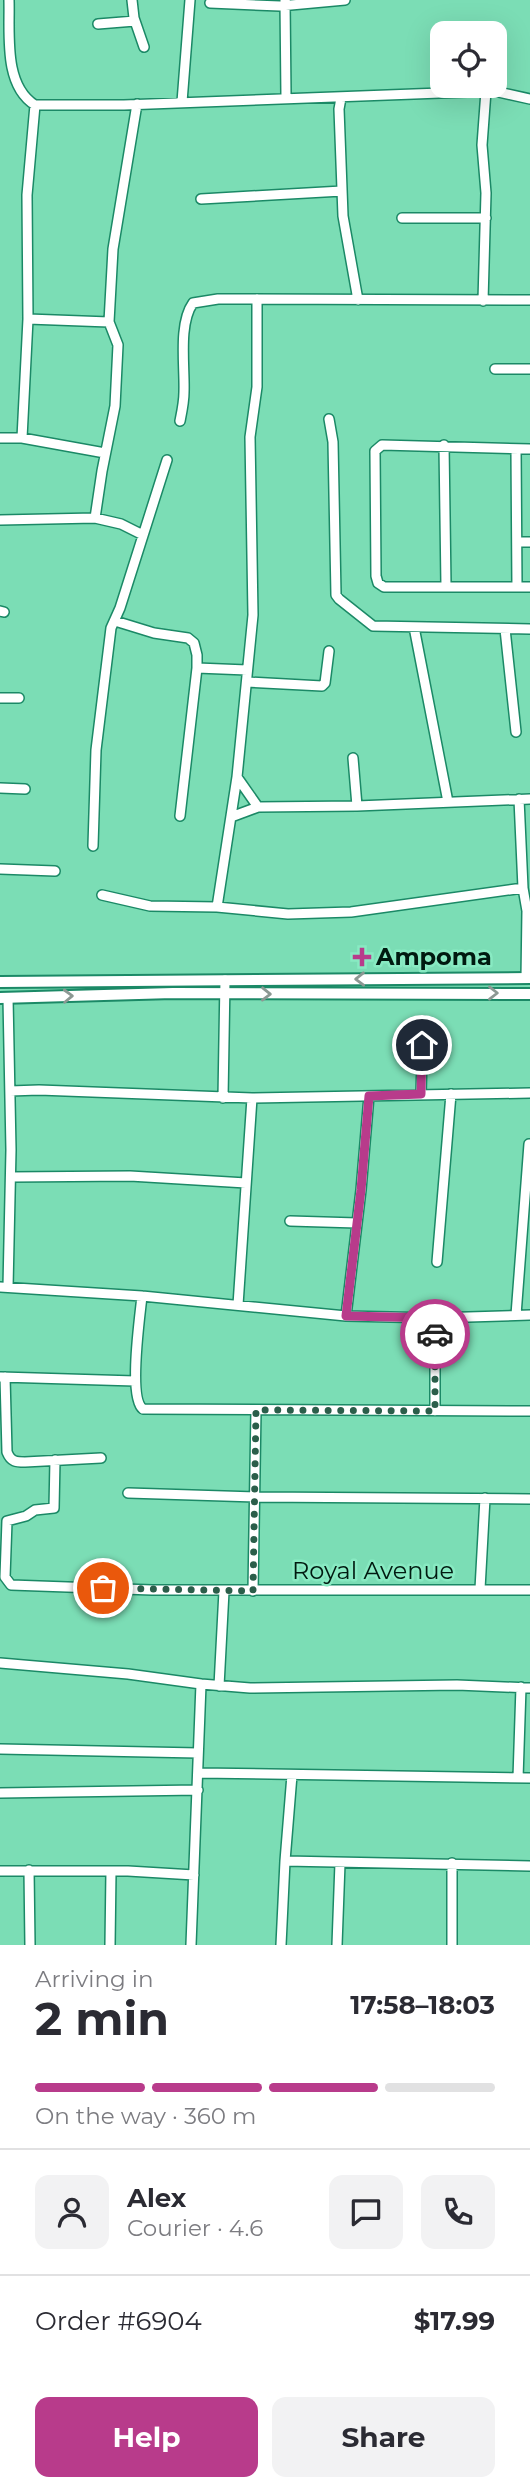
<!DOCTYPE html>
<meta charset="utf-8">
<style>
:root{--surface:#fff;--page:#f2f2f3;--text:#2b2b33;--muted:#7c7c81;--line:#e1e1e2;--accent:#b83b8b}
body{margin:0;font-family:Montserrat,sans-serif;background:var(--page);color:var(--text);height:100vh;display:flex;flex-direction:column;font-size:26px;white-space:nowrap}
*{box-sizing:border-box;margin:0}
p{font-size:23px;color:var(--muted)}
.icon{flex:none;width:38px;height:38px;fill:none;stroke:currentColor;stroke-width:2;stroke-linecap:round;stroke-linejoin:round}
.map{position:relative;height:1945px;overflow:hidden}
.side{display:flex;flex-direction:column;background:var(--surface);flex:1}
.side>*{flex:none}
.buttons{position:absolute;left:430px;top:21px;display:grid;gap:14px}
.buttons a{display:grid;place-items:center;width:77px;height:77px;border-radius:14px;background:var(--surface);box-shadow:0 7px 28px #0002;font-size:35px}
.pin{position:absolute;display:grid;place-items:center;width:60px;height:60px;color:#fff;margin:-30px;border:4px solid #fff;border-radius:50%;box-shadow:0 2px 7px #0007}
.courier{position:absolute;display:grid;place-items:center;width:70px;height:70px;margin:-35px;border:5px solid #b83b8b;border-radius:50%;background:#fff;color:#222;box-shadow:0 2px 9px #0007}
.overview em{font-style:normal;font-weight:700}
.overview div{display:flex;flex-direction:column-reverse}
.overview{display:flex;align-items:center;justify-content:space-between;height:119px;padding:0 35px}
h1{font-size:46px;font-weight:700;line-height:52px}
.bar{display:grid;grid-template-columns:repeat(4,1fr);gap:10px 7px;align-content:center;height:84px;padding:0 35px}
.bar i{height:9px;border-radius:5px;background:var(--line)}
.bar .active{background:var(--accent)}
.bar p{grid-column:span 4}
.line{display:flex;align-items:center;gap:18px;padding:0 35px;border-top:2px solid var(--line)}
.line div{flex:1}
.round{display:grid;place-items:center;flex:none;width:74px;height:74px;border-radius:14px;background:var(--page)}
.button{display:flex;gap:14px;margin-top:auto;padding:14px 35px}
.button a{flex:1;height:80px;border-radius:14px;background:var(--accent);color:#fff;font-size:28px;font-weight:700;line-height:80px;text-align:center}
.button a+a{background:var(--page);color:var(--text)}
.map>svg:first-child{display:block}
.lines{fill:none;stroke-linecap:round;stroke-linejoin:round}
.minor-casing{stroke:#1b8966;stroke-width:12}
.tertiary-casing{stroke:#1b8966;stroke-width:14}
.minor{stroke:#fff;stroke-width:9}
.tertiary{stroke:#fff;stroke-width:10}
.oneway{stroke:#8c9893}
.done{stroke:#2b5e4a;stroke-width:7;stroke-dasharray:0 12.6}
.route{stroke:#b83b8b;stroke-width:9}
.poi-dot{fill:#b83b8b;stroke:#88eac2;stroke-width:2.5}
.labels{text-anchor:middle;stroke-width:5;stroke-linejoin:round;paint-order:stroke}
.poi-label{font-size:24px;font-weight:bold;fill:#001a10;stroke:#88eac2;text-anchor:start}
.street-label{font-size:24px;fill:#001a10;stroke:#88eac2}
</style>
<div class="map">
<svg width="530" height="1945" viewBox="0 0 530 1945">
<rect width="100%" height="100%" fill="#7bddb5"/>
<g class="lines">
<defs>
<path id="minor" d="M9 0C10 33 3 85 35 105H124L494 91 530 99
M132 0 134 18 144 47
M285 1 286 97
M210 3 280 6 345 0
M98 24 135 21
M341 98 339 109 343 216 358 300
M182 102 190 0
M201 199 342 191
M402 218H486
M483 301 486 193 482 145 486 91
M28 319 109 322
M495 369H530
M329 419 333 442 336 595 339 599 373 626 530 629
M180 421C182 411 184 402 184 392 185 367 178 324 193 303L218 299 530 300
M0 438H22L105 453
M22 438 28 319 27 195 35 105
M444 445 446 586
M516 449 517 587
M530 449 382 445 375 451 376 576 378 583 384 587H530
M95 518 102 471 115 406 118 345 109 322 113 249 137 104
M0 520 95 518 121 524 143 535
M517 542H530
M0 611 4 612
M115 621 154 633 188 638 194 643 197 655V668L180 816
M414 627 448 802
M505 629 516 732
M197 668 247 670
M247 682 322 686 325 683 329 651
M0 698H19
M353 758 357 806
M237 777 258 807 357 806 530 799
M0 788 25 789
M519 799 523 888 527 911 526 978
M231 817 258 807
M93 846 96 750 111 628 120 608 167 460
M0 869 55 871
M102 895 150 906 217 907 288 914 351 912 523 888
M217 907 237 777 253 615 250 437 257 387V299
M8 998 11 1150 8 1287
M10 1091 39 1090 252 1098 530 1093
M421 1094 423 1021
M223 1098 225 980
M11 1177 130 1176 246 1183
M290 1221 357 1223
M437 1262 451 1094
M0 1287 142 1296 346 1316 435 1318 530 1315
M142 1296C140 1316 128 1398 143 1409L530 1411
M238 1305 252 1098
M516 1315 529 1144
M346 1316 361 1190 369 1096
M1 1377 135 1381
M5 1377 7 1452C11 1462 16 1462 25 1462L101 1458
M435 1411V1318
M55 1460 54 1508 35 1510 26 1516 7 1521 5 1577 11 1585 152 1590H530
M128 1493 256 1497 530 1499
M480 1589 485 1498
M253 1591 256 1410
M0 1663 128 1674 201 1684 191 1945
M201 1684 250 1688 457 1685 530 1688
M219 1686 224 1591
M0 1749 198 1753
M198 1773 530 1778
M518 1778 521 1687
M0 1793 198 1790
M285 1861 530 1866
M29 1870 30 1945
M0 1871H128L194 1875
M110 1945 111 1871
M281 1945 285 1861 292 1775
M337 1945 340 1863
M452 1945V1863"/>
<path id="tertiary" d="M0 982 530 978
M0 998 173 993 530 994"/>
</defs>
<use href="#minor" class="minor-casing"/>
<use href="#tertiary" class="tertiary-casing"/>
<use href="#minor" class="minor"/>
<use href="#tertiary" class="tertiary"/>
</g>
<defs><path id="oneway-chevron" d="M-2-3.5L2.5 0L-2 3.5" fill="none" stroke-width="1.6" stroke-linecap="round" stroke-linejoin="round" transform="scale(1.75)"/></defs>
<g class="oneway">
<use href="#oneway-chevron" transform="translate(360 979) rotate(179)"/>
<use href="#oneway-chevron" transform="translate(493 993)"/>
<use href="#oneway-chevron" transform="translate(266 994) rotate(1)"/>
<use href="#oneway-chevron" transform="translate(68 996) rotate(-2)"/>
</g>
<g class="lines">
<path class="done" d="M103 1588 253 1591 256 1410 435 1411V1334"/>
<path class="route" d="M422 1045 421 1094 369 1096 361 1190 346 1316 435 1318V1334"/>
</g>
<path class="poi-dot" d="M358.5 946.5h7v7h7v7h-7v7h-7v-7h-7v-7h7z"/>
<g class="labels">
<g class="poi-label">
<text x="376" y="965">Ampoma</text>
</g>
<g class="street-label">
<text x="373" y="1579">Royal Avenue</text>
</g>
</g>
</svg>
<div class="buttons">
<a><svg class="icon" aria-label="locate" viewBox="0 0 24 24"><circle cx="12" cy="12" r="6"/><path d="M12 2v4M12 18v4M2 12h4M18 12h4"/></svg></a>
</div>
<div class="pin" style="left:103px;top:1588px;background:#ea580c"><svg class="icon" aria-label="bag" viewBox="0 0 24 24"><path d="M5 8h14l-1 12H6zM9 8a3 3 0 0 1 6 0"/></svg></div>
<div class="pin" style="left:422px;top:1045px;background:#1f2937"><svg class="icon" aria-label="home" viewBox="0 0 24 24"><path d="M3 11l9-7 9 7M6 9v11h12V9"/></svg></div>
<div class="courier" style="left:435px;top:1334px"><svg class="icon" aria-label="car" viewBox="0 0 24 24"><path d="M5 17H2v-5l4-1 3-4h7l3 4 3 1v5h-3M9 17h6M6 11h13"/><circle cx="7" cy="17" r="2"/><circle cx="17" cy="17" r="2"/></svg></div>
</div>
<section class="side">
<div class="overview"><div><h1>2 min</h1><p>Arriving in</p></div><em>17:58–18:03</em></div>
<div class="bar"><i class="active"></i><i class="active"></i><i class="active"></i><i></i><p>On the way · 360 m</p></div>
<div class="line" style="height:126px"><a class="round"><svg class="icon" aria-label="person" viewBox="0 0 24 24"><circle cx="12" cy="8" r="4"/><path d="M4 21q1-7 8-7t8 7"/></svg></a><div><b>Alex</b><p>Courier · 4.6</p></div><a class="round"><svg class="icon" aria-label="chat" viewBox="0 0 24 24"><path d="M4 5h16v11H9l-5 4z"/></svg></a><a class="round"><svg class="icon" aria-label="phone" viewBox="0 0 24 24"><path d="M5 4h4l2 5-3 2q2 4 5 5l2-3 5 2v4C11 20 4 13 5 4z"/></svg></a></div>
<div class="line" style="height:91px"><div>Order #6904</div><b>$17.99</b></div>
<div class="button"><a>Help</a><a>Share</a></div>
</section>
